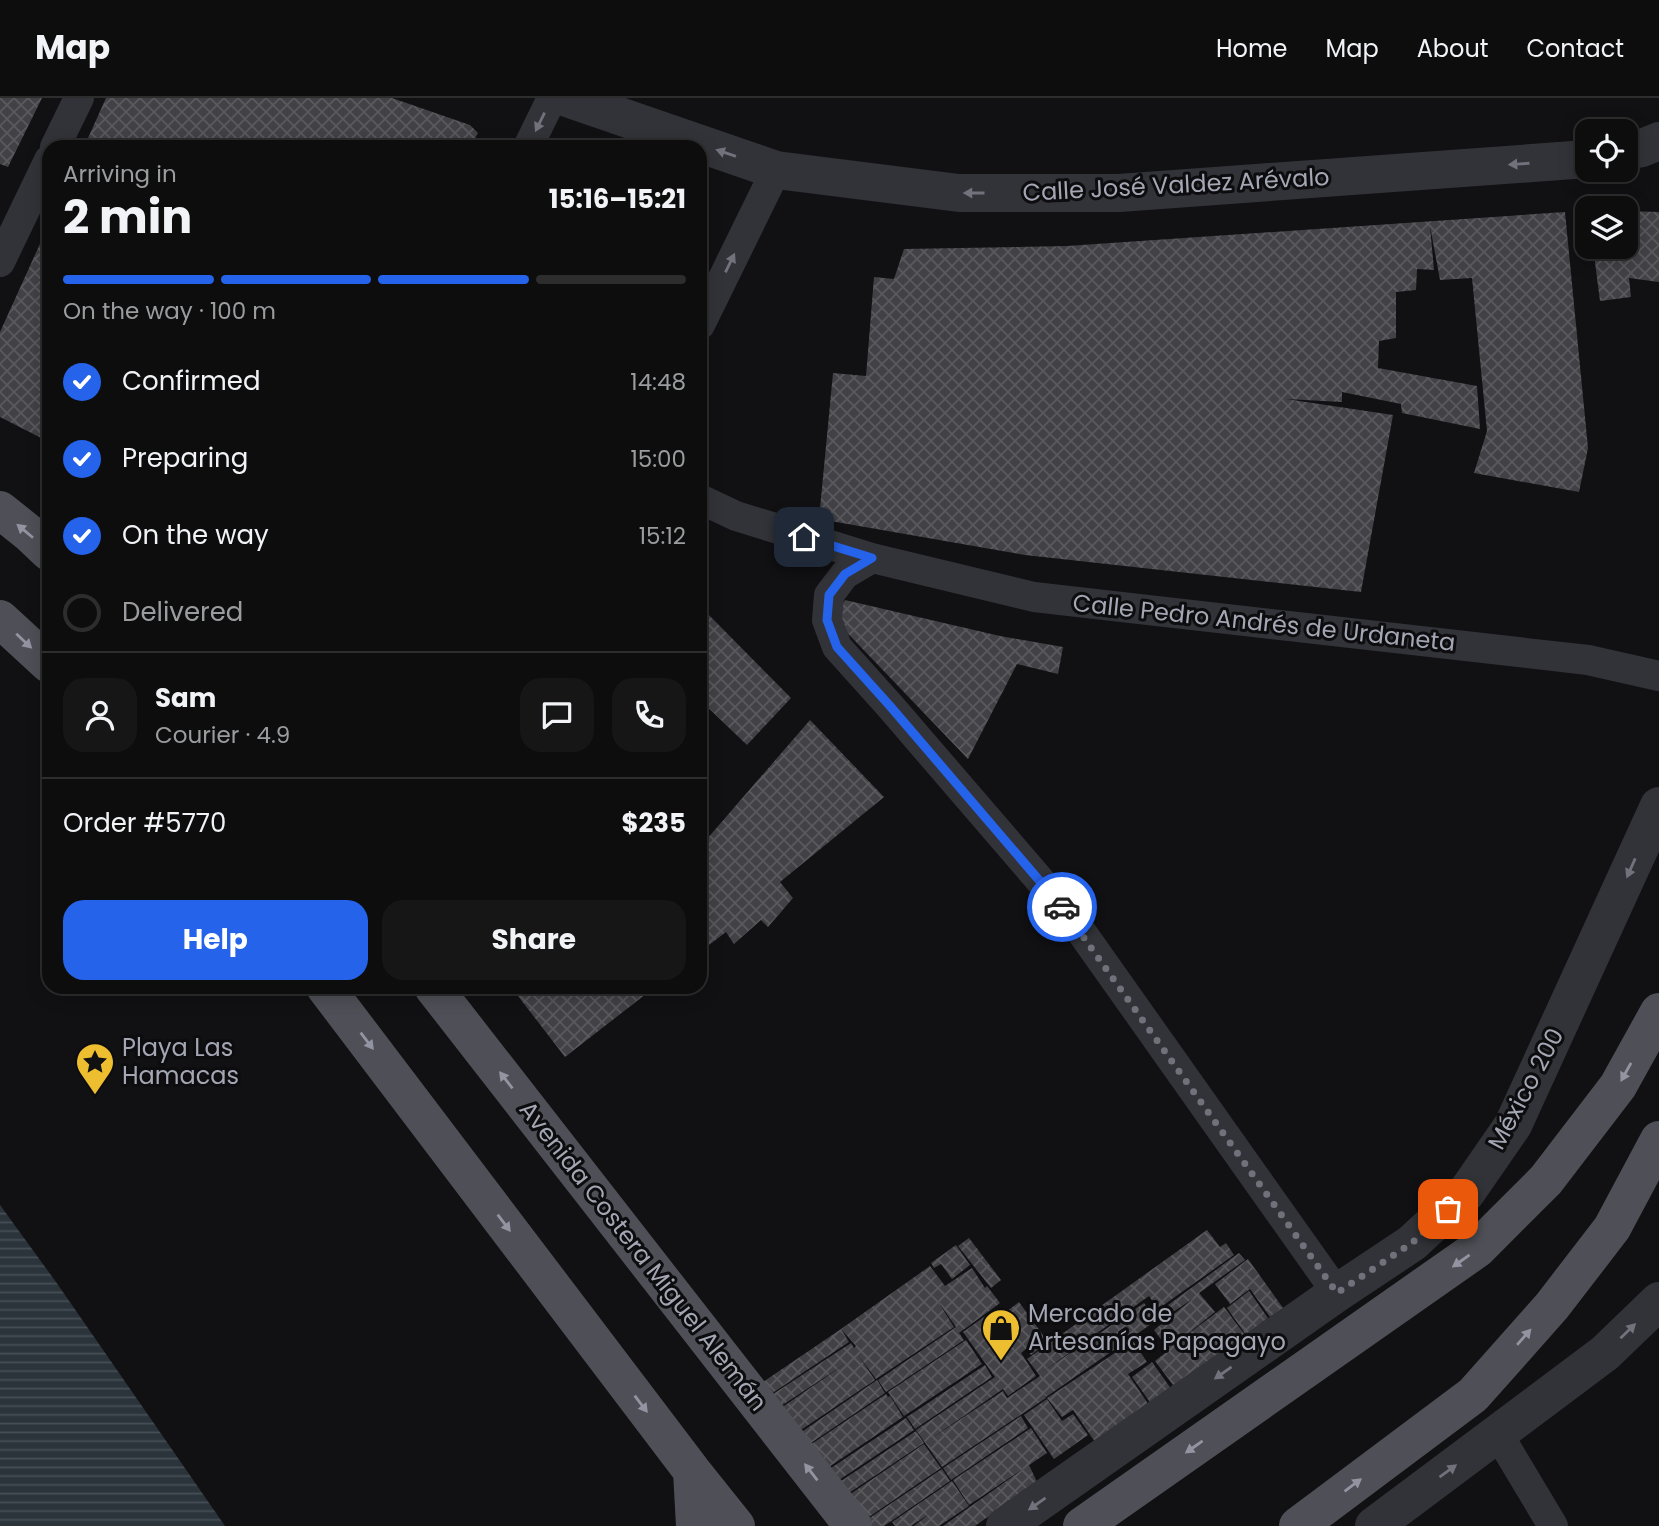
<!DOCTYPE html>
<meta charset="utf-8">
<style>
:root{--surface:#0d0d0e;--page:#161617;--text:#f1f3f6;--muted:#9a9c9e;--line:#2d2d2e;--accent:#2563eb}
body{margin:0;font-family:Poppins,sans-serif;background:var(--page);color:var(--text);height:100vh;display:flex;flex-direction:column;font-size:26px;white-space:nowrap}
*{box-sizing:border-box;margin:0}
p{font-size:23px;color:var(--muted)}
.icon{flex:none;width:38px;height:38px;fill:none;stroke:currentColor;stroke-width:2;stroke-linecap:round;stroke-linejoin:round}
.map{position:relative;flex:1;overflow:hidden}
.side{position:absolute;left:42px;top:42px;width:665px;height:854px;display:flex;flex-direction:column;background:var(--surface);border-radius:21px;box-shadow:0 4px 18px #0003,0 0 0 2px var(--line)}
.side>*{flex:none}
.fabs{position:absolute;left:1575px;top:21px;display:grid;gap:14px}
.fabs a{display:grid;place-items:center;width:63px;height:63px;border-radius:14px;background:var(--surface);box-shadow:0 4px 18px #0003,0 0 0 2px var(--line);font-size:35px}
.pin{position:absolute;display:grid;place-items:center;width:60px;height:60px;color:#fff;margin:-30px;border-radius:14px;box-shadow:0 4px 10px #0006}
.courier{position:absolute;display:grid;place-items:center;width:70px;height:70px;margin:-35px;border:5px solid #2563eb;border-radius:50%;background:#fff;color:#222;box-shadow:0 2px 9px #0007}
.head em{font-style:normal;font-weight:700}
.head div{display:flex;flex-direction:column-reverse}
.head{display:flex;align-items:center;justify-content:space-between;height:119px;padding:0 21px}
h1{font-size:46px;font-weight:700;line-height:52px}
.bar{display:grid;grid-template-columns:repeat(4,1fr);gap:10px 7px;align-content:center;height:84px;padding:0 21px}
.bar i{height:9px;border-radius:5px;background:var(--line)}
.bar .on{background:var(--accent)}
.bar p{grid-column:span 4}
.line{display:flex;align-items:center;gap:18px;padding:0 21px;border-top:2px solid var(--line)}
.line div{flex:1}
.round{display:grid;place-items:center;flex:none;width:74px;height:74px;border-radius:21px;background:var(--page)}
ol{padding:0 21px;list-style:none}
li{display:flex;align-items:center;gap:21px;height:77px}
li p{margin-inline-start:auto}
li .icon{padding:7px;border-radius:50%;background:var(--accent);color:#fff;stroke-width:4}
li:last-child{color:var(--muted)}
li i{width:38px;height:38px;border:4px solid var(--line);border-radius:50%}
.action{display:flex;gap:14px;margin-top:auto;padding:14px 21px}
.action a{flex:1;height:80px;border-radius:21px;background:var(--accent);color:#fff;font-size:28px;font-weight:700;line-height:80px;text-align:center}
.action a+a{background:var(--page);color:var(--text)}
header{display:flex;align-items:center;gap:42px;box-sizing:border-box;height:98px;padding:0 35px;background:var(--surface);border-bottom:2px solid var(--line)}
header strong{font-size:33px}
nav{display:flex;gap:38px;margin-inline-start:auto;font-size:24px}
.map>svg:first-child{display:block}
.water{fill:url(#water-rules)}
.building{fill:url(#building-cross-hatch)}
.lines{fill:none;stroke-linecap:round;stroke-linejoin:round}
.minor{stroke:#323338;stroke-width:30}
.tertiary{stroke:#323338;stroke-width:38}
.primary{stroke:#4f5057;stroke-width:38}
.oneway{fill:#70727c}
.oneway2{fill:#9295a1}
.done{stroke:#70727b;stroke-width:7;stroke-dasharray:0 12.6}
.route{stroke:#2563eb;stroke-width:9}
.labels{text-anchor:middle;stroke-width:6;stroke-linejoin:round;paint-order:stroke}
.street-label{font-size:24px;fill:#a3a6b3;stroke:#0d0c0e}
.poi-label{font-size:24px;fill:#a3a6b3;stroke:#0d0c0e;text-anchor:start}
</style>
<header>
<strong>Map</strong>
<nav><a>Home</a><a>Map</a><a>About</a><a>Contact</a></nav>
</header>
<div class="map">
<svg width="1659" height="1428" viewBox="0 0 1659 1428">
<defs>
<pattern id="water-rules" width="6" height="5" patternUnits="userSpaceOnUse" patternTransform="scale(1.75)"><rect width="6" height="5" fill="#2b333b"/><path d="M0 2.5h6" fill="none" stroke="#474e55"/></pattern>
<pattern id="building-cross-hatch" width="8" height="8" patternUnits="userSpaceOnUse" patternTransform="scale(1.75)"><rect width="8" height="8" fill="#414146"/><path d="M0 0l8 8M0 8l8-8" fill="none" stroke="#59595e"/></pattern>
</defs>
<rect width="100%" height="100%" fill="#111113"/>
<path class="water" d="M0 1107 56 1184 225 1428H0Z"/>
<path class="building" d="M0 0H42L8 69 0 66Z
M106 0H392L470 27 478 35 470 49H84Z
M1626 113 1659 114V184L1629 180 1631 199 1600 203 1593 149H1626Z
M1565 114 1588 350 1579 394 1474 375 1487 333 1472 180 1440 182 1430 128 1434 172 1417 171 1416 192 1396 194V240L1379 243 1378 270 1477 288 1480 331 1402 315 1401 306 1342 294V304L1286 301 1393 317 1361 494 1025 457 819 421 833 275 866 278 874 179 894 181 904 151 1067 148Z
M49 126V344L0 319V234Z
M845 502 1000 538 1063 549 1058 576 1017 566 968 661 833 520Z
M706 514 791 600 747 647 700 602V516L702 518Z
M810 622 884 699 780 784 793 800 768 829 761 822 734 846 726 834 700 854V749Z
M511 889H655L565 959Z
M1207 1132 1220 1149 1226 1145 1234 1157 1158 1211 1149 1198 1041 1275 1144 1205 1157 1222 1046 1299 1043 1295 1046 1300 942 1369 940 1366 916 1332 995 1279 963 1234 995 1211 1019 1242 1002 1217 1019 1204 1048 1244 1031 1257 1026 1251 1021 1255 1036 1278 1008 1298 1003 1291 929 1342 1003 1293 1007 1300 1040 1278 1027 1261Z
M969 1140 1001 1182 991 1190 958 1148Z
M956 1147 970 1167 952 1181 941 1166 934 1170 931 1165Z
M1239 1155 1245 1162 1199 1195 1215 1214 1176 1245 1224 1209 1245 1237 1176 1291 1155 1263 1169 1252 1154 1232 1194 1200 1173 1214 1168 1207Z
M1248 1161 1283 1210 1270 1219 1250 1191 1230 1206 1215 1186Z
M930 1168 945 1188 972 1170 985 1190 987 1188 1000 1205 959 1235 964 1242 886 1294 878 1282 956 1229 937 1202 954 1229 876 1281 858 1257 875 1282 798 1334 781 1310 848 1264 781 1308 773 1296 851 1245 854 1250 856 1248 841 1231Z
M1249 1193 1268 1220 1246 1237 1227 1210Z
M841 1231 849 1244 771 1296 763 1284Z
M966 1242 982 1266 904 1318 888 1294Z
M1133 1243 1147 1264 1128 1276 1155 1316 1102 1354 1073 1312 1062 1319 1047 1300Z
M1152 1264 1172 1292 1152 1307 1132 1279Z
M985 1267 992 1279 915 1331 907 1319Z
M877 1282 885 1295 808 1347 800 1335Z
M886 1296 888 1299 890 1298 903 1319 826 1371 810 1347Z
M1047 1301 1062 1323 1073 1316 1088 1337 1054 1361 1024 1317Z
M1021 1318 1028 1330 951 1382 943 1370Z
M906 1320 914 1332 836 1384 828 1372Z
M1031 1330 1047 1355 969 1407 953 1382Z
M916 1333 924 1345 846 1397 838 1385Z
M924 1346 941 1370 863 1423 846 1399Z
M1029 1367 1037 1384 975 1428H943Z
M942 1371 950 1383 884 1428H868L865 1423Z
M952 1383 969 1408 939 1428H914L929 1416 911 1428H895L892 1424Z"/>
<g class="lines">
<path class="minor" d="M55 49 79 0
M528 49 552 0
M0 164 49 62
M700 227 776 72
M700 401 736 418 872 460 1034 499 1588 562 1659 578
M872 460 845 476 829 497 827 522 837 549 890 608 1068 815 1337 1195
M1498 1336 1553 1428"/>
<path class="tertiary" d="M567 0 776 72 959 95H1119L1587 61
M1626 53 1642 50 1659 43
M1005 1428 1337 1195 1412 1145 1466 1095 1513 1027 1659 708
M1374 1428 1605 1255 1659 1203"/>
<path class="primary" d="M0 412 30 436 49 454
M0 521 49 566
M325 889 692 1373 736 1428
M433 889 853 1428
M692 1373 695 1428
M1082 1428 1477 1151 1546 1082 1618 988 1659 914
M1298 1428 1473 1297 1552 1208 1612 1130 1659 1042"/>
</g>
<defs><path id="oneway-solid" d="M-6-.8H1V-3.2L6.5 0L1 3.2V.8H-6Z" transform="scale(1.75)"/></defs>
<g class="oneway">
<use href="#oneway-solid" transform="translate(540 24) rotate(116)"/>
<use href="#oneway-solid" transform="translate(726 55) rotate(-161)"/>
<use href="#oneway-solid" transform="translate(1519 66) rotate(176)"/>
<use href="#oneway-solid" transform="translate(974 95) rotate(-180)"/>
<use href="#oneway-solid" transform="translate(730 165) rotate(-64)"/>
<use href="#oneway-solid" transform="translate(1631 770) rotate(114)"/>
<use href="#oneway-solid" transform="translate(1628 1233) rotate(-44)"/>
<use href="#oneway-solid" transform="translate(1223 1275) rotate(145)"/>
<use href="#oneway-solid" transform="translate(1448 1373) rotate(-36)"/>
<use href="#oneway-solid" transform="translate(1037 1406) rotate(145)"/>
</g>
<g class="oneway2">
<use href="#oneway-solid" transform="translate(25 433) rotate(-140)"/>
<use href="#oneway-solid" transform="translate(24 543) rotate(43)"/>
<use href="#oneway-solid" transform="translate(367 943) rotate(53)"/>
<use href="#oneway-solid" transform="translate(1626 974) rotate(119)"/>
<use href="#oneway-solid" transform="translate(506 982) rotate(-128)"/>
<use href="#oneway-solid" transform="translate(504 1125) rotate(53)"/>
<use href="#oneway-solid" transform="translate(1461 1163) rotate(145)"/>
<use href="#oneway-solid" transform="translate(1524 1239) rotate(-49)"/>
<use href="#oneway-solid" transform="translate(641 1306) rotate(53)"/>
<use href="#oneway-solid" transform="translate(1194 1349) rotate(145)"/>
<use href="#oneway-solid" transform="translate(811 1374) rotate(-128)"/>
<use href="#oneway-solid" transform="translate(1353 1387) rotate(-37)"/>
</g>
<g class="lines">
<path class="done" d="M1062 809 1337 1195 1412 1145 1448 1111"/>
<path class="route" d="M804 439 872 460 845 476 829 497 827 522 837 549 890 608 1062 809"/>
</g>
<defs>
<symbol id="sight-pin" viewBox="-11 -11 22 30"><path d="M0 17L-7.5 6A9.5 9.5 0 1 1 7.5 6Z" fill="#ecbe30" stroke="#0d0c0e"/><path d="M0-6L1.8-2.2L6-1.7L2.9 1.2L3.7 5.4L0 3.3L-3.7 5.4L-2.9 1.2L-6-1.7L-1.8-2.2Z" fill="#111"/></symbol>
<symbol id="shop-pin" viewBox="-11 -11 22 30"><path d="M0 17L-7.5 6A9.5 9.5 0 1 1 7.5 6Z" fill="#ecbe30" stroke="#0d0c0e"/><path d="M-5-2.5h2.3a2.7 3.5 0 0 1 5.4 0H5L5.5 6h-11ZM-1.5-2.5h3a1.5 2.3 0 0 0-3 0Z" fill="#111"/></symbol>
</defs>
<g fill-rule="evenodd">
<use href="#sight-pin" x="73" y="942" width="44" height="60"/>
<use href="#shop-pin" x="979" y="1208" width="44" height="60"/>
</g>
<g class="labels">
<g class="street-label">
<text transform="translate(1176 87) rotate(-3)" y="8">Calle José Valdez Arévalo</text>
<text transform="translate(1264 525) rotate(6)" y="8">Calle Pedro Andrés de Urdaneta</text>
<text transform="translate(1526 991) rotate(-62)" y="8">México 200</text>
<text transform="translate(643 1158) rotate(52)" y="8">Avenida Costera Miguel Alemán</text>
</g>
<g class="poi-label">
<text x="122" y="958">Playa Las<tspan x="122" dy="28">Hamacas</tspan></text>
<text x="1028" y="1224">Mercado de<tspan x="1028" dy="28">Artesanías Papagayo</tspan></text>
</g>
</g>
</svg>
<div class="fabs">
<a><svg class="icon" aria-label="locate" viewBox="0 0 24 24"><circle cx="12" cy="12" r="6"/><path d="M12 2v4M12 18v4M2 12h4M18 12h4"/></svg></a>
<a><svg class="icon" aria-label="layers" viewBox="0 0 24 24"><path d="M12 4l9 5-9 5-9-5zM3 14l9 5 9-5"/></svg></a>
</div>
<div class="pin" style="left:1448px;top:1111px;background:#ea580c"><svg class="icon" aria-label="bag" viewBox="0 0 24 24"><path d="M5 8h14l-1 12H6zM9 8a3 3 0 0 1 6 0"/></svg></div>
<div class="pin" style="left:804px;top:439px;background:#1f2937"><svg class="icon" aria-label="home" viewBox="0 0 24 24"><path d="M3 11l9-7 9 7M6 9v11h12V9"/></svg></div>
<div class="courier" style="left:1062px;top:809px"><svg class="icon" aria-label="car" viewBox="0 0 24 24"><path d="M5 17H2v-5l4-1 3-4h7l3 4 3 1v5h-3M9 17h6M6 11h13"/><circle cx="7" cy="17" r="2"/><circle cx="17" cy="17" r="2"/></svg></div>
<section class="side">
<div class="head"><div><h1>2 min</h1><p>Arriving in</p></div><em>15:16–15:21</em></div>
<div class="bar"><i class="on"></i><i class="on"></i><i class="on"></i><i></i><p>On the way · 100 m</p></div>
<ol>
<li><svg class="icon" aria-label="check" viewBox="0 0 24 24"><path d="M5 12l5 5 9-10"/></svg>Confirmed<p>14:48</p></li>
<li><svg class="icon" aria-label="check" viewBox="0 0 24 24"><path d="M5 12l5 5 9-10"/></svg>Preparing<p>15:00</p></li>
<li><svg class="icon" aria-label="check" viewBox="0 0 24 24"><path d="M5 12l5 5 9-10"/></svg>On the way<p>15:12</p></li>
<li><i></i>Delivered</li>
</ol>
<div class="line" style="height:126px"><a class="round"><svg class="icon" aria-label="person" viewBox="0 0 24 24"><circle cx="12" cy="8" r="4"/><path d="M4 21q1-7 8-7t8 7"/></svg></a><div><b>Sam</b><p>Courier · 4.9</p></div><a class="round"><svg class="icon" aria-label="chat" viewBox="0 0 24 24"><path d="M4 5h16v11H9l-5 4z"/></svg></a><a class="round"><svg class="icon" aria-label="phone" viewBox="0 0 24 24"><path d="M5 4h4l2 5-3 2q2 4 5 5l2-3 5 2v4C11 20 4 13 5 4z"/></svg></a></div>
<div class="line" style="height:91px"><div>Order #5770</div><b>$235</b></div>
<div class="action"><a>Help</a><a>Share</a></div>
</section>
</div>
